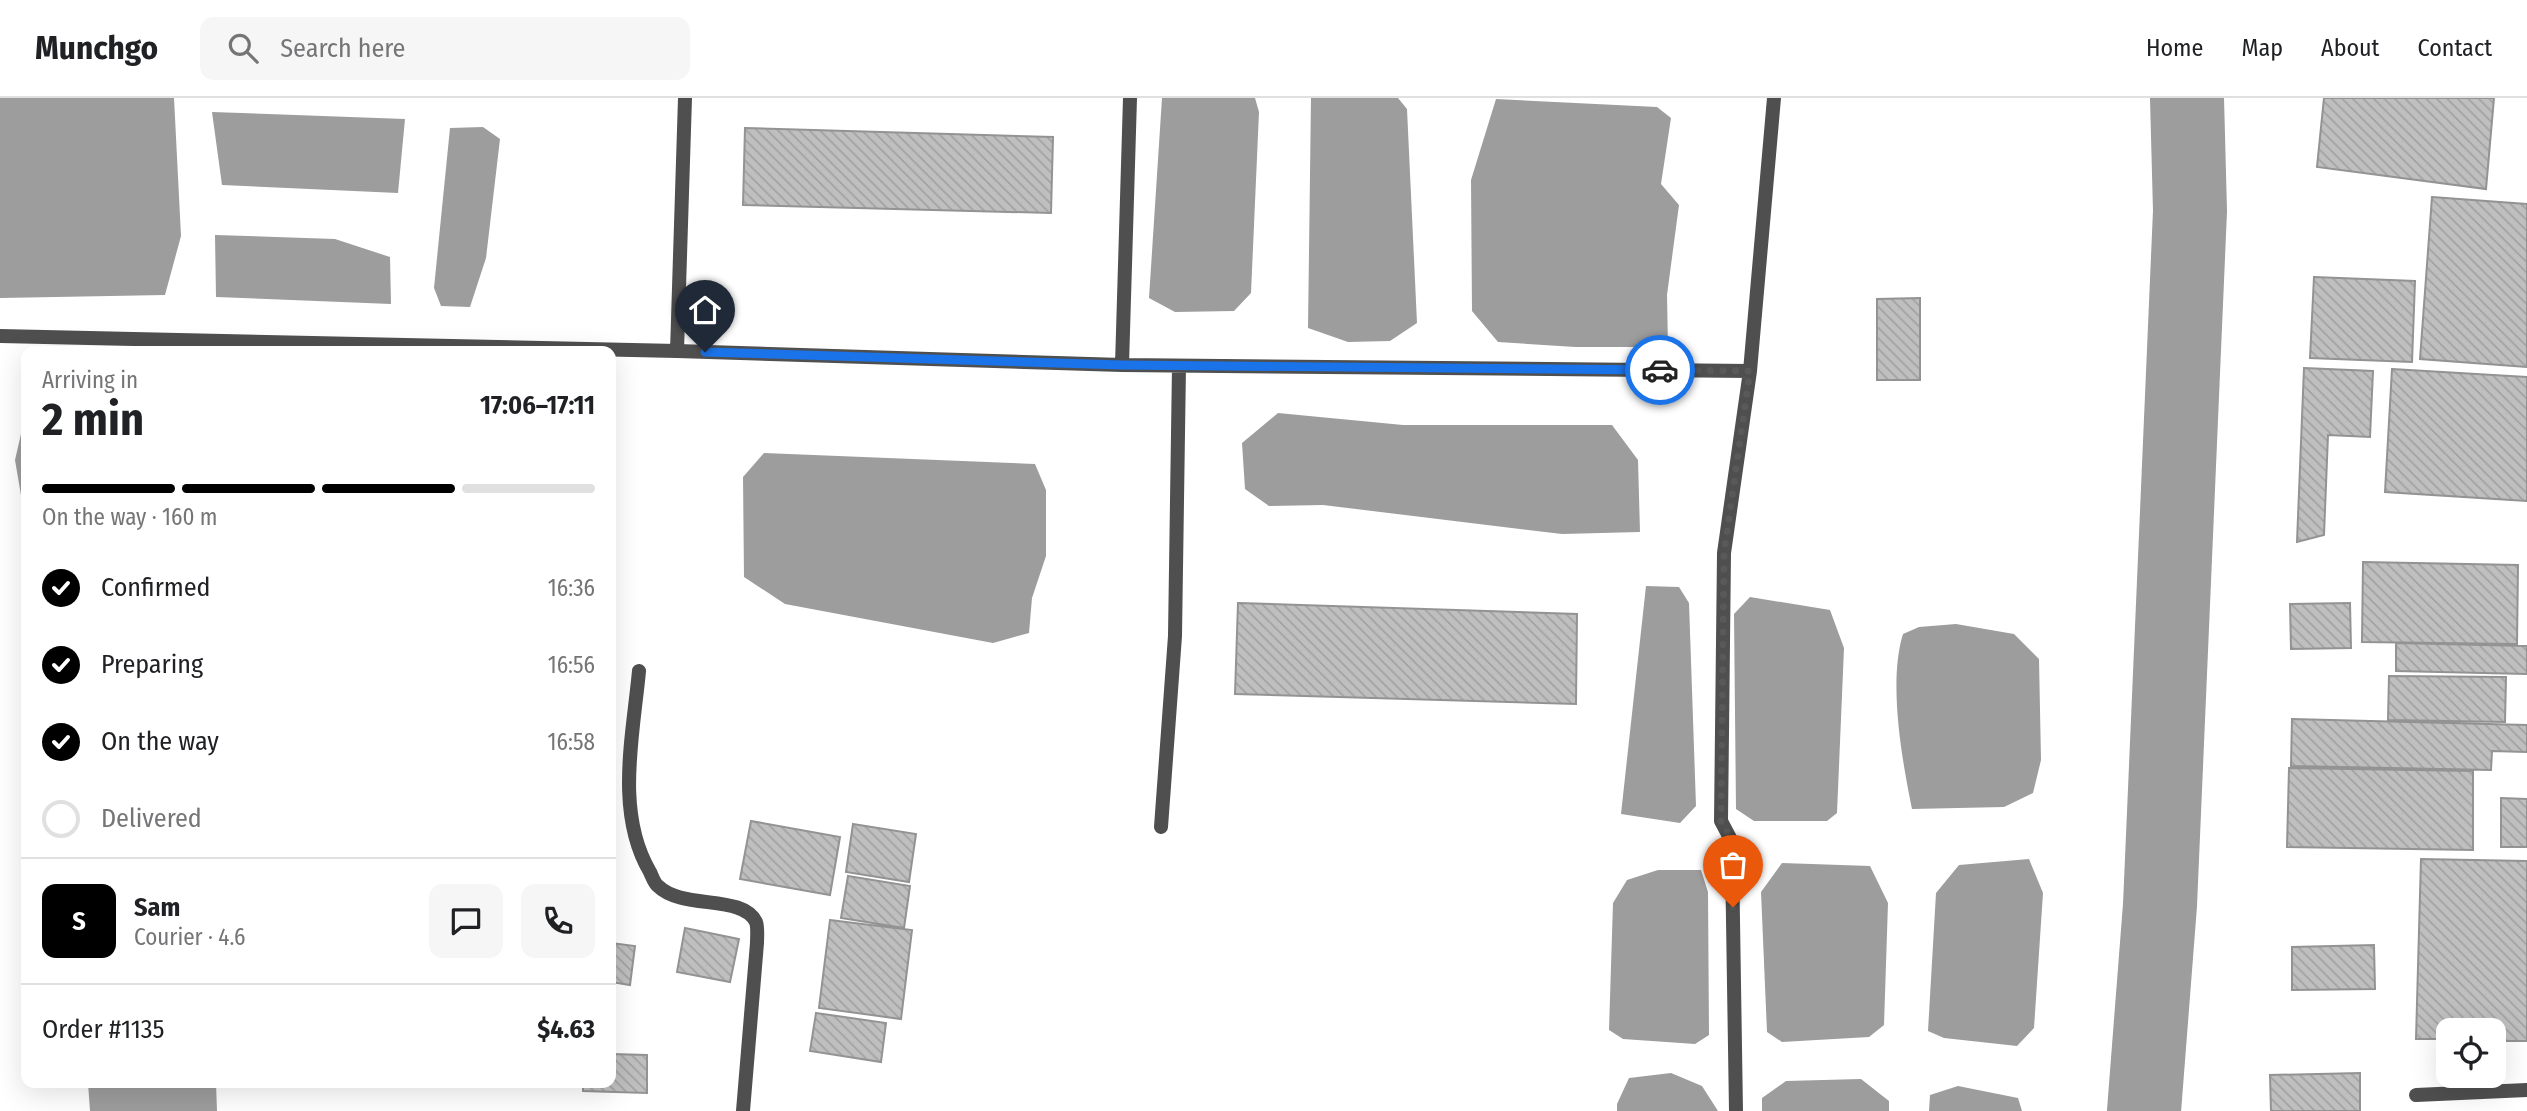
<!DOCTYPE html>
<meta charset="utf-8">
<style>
:root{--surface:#fff;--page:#f6f6f6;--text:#202124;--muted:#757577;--line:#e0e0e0;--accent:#000}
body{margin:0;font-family:"Fira Sans Condensed",sans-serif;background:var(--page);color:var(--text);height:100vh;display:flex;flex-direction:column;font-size:26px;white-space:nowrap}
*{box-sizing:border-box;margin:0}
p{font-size:23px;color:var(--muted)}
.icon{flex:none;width:38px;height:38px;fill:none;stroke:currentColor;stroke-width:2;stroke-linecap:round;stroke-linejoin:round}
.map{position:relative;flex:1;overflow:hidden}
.side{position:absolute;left:21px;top:248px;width:595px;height:742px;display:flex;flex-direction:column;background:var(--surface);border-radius:14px;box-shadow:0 7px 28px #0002}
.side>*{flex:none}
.tools{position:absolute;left:2436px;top:920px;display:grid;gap:14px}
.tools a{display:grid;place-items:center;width:70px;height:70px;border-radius:14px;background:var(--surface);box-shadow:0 7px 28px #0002;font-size:35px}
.pin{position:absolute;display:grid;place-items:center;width:60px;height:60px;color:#fff;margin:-72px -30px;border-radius:50% 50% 50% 0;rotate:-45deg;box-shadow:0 0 7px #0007}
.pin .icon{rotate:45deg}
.courier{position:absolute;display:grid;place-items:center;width:70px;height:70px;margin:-35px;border:5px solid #1a73e8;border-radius:50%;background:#fff;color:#222;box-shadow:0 2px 9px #0007}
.summary em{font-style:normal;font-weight:700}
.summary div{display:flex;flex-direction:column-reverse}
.summary{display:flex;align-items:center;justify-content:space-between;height:119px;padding:0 21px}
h1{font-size:46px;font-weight:700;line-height:52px}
.bar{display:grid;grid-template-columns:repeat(4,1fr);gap:10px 7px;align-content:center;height:84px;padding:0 21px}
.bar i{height:9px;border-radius:5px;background:var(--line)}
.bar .active{background:var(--accent)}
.bar p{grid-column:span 4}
.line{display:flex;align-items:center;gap:18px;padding:0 21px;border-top:2px solid var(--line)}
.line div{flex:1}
.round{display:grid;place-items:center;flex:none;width:74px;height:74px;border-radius:14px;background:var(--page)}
ol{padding:0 21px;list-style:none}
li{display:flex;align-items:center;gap:21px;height:77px}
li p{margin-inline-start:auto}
li .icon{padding:7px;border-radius:50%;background:var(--accent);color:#fff;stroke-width:4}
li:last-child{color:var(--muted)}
li i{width:38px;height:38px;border:4px solid var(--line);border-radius:50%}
header{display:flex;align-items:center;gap:42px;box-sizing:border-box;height:98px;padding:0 35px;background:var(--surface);border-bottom:2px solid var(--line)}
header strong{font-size:33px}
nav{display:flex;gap:38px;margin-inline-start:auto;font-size:24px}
.search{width:490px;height:63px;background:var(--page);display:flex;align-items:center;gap:18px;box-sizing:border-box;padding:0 24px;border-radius:14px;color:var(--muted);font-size:26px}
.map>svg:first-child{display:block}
.water{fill:#9d9d9d}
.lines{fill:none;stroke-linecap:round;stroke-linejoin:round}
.river{stroke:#9d9d9d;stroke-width:74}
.building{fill:url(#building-back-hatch);stroke:#939393;stroke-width:2}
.service{stroke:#4f4f4f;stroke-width:14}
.minor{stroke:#4f4f4f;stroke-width:14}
.done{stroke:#595959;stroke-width:7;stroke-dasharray:0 12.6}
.route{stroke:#1a73e8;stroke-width:9}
</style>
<header>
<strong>Munchgo</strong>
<div class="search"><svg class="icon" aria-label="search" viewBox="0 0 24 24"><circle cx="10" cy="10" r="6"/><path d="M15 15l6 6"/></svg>Search here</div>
<nav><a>Home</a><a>Map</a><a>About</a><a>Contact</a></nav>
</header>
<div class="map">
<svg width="2527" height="1013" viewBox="0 0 2527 1013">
<defs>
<pattern id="building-back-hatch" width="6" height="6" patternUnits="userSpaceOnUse" patternTransform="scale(1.75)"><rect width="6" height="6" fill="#bfbfbf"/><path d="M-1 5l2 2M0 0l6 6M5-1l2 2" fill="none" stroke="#a2a2a2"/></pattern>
</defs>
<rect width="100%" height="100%" fill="#fff"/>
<path class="water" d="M0 0H174L181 138 165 197 0 200Z
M1162 0H1255L1259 14 1251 195 1234 213 1175 214 1149 200Z
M1311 0H1398L1407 11 1417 225 1390 243 1348 244 1308 230Z
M1496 1 1657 9 1671 20 1661 86 1679 107 1667 197 1668 249H1575L1498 244 1472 213 1471 82Z
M212 14 405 21 398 95 222 87Z
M483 29 500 41 486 160 470 209 441 208 434 190 450 30Z
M215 137 335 141 390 159 391 206 216 199Z
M26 314V410L23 409 15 362Z
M1278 315 1403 327H1612L1638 362 1640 434 1562 436 1323 407 1269 408 1245 391 1242 345Z
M764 355 1035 366 1046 392V458L1032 500 1029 535 993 545 785 506 744 479 743 379Z
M1646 488 1679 489 1689 505 1696 708 1680 725 1621 716Z
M1750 499 1830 512 1844 550 1837 715 1827 723H1754L1736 711 1734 516Z
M1956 526 2014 536 2039 561 2041 662 2033 695 2004 709 1912 711C1902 662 1888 584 1903 536L1919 529Z
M2029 761 2043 795 2034 930 2017 948 1944 940 1928 933 1936 795 1959 767Z
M1782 765 1870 768 1888 805 1884 927 1869 939 1782 944 1767 934 1761 794Z
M1658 772H1701L1708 794 1709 937 1695 946 1623 941 1609 932 1613 805 1627 782Z
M1671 975 1702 988 1718 1013H1617V1006L1629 980Z
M1861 981 1889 1003V1013H1762V1000L1786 983Z
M88 985H216L217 1013H90Z
M1958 988 2018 1000 2022 1013H1929L1930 997Z"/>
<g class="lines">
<path class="river" d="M2144 1013 2160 807 2190 113 2187 0"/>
</g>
<path class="building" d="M2324 0H2494L2486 91 2317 69Z
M745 30 1053 39 1051 115 743 107Z
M2432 99 2527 106V269L2420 261Z
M2314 179 2415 183 2412 264 2310 260Z
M1920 200V282H1877V201Z
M2304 270 2373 273 2370 339 2328 337 2324 437 2297 444Z
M2392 271 2527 279V403L2385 394Z
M2363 464 2518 467 2517 546 2362 544Z
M1238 505 1577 516 1576 606 1235 596Z
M2350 505 2351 550 2291 551 2290 506Z
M2396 545 2527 548V576L2396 573Z
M2389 578 2506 579 2505 624 2388 622Z
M2292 621 2527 627V654L2492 653 2491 672 2291 668Z
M2289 670 2473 673V752L2287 749Z
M2501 700 2527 701V749H2501Z
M751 723 840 739 830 797 740 781Z
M853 726 916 736 909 784 846 774Z
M2421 761 2527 763V943H2494V933H2448V941H2416Z
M848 778 910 788 904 830 841 820Z
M830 822 912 832 901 921 819 910Z
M685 830 739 841 730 884 677 874Z
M611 845 635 848 630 887 611 884Z
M2374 847 2375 891 2292 892V849Z
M816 915 886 925 881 964 810 953Z
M611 956 647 957V995L583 993V985H611Z
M2360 975V1013H2271L2270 977Z"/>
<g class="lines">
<path class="service" d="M2416 997 2527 992"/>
<path class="minor" d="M0 238 677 253 1122 267 1750 273
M677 253 685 0
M1122 267 1130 0
M639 573C633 638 615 715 650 774 652 778 654 785 658 788 682 812 743 796 756 824 758 829 757 840 757 845L743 1013
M1161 729 1175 538 1179 268
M1736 1013 1732 758 1730 740 1721 723 1724 455 1750 273 1774 0"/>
</g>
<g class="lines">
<path class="done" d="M1660 272 1750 273 1724 455 1721 723 1730 740 1733 809"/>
<path class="route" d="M705 254 1122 267 1660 272"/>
</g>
</svg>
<div class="tools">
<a><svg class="icon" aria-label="locate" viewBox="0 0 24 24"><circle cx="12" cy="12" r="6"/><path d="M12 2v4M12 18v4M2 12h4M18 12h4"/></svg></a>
</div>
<div class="pin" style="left:1733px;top:809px;background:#ea580c"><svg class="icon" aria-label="bag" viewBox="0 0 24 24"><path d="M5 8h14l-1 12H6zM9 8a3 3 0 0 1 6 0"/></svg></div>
<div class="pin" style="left:705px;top:254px;background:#1f2937"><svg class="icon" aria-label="home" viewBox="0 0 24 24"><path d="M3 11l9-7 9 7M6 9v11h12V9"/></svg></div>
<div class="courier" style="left:1660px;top:272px"><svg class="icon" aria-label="car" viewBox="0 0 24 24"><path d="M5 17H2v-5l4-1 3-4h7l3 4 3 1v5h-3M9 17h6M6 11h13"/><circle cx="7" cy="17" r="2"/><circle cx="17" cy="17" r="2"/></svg></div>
<section class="side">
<div class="summary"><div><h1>2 min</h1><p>Arriving in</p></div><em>17:06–17:11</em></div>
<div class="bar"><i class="active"></i><i class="active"></i><i class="active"></i><i></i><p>On the way · 160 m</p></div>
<ol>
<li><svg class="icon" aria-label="check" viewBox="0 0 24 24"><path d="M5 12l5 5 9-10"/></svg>Confirmed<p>16:36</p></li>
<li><svg class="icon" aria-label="check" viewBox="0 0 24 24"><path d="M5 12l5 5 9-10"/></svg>Preparing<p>16:56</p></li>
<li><svg class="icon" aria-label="check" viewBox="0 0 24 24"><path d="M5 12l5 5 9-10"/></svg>On the way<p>16:58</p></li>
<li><i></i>Delivered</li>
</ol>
<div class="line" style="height:126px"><b class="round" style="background:var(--accent);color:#fff">S</b><div><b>Sam</b><p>Courier · 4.6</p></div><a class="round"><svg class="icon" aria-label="chat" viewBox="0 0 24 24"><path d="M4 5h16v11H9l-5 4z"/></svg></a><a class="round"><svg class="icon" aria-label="phone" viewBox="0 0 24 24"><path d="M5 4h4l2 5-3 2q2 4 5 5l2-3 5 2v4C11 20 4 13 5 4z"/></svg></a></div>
<div class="line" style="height:91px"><div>Order #1135</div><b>$4.63</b></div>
</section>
</div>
